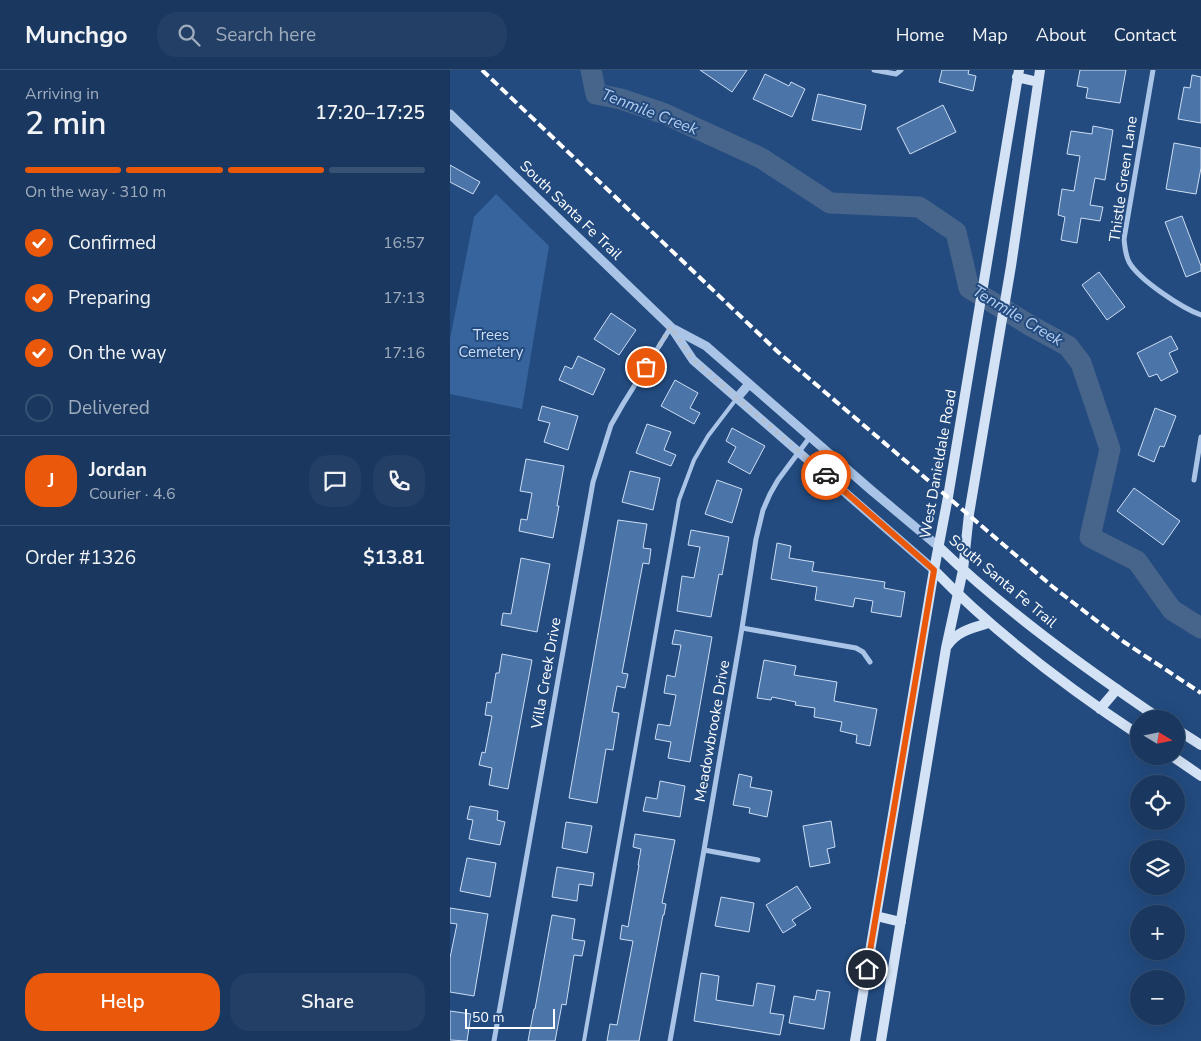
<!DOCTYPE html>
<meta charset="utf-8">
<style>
:root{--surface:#1a385f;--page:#233f65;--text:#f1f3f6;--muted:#9facbd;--line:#385274;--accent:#ea580c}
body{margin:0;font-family:"Nunito Sans",sans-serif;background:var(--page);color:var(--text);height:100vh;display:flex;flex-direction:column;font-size:19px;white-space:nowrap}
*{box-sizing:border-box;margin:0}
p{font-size:16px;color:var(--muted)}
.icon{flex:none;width:28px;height:28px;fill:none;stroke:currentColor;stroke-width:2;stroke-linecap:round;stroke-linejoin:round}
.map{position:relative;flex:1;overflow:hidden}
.panel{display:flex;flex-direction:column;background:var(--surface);width:450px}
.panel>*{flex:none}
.needle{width:32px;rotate:100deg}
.controls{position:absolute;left:680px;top:640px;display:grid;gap:10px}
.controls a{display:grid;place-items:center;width:55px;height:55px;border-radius:50%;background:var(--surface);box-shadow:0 5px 20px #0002,0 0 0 1px var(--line);font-size:25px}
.scale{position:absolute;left:15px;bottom:12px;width:90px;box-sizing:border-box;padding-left:5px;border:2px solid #fff;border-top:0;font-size:14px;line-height:18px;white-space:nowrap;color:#fff;-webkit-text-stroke:4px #234b7f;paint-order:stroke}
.pin{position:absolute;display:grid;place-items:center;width:42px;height:42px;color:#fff;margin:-21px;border:2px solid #fff;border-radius:50%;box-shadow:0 1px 5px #0007}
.courier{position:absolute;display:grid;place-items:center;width:50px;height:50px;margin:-25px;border:4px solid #ea580c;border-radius:50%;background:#fff;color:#222;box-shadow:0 1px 6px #0007}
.overview em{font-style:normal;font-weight:600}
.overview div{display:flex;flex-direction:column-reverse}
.overview{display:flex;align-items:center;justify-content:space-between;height:85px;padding:0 25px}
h1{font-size:32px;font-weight:600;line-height:38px}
.bar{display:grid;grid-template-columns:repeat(4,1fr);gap:8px 5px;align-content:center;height:60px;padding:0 25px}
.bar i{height:6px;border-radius:4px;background:var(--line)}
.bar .selected{background:var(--accent)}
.bar p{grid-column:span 4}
.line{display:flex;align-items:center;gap:12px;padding:0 25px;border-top:1px solid var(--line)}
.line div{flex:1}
.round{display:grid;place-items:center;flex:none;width:52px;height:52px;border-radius:20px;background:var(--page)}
ol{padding:0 25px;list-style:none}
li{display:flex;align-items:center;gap:15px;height:55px}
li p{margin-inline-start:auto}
li .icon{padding:5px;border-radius:50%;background:var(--accent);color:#fff;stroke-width:4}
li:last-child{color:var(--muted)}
li i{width:28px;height:28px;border:2px solid var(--line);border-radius:50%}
.button{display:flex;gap:10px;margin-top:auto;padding:10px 25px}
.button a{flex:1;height:58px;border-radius:20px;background:var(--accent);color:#fff;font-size:20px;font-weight:600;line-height:58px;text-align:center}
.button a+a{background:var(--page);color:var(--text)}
header{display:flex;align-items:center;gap:30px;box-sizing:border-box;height:70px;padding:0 25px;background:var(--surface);border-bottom:1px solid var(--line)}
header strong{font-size:24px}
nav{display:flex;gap:28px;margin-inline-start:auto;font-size:18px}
.search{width:350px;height:45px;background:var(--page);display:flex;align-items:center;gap:12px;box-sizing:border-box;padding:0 18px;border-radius:20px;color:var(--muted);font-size:19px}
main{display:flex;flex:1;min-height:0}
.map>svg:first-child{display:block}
.green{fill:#37649d}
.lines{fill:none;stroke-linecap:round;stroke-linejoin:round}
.river{stroke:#47648a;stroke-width:21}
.building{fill:#4b74a8;stroke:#ccdef5}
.service{stroke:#a9c4e6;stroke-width:4}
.minor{stroke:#a9c4e6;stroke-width:5}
.tertiary{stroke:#a9c4e6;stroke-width:9}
.secondary{stroke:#d3e2f5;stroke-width:10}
.rail{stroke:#fff;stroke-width:4;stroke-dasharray:9 4;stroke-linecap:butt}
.done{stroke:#b2c0d2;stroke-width:5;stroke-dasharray:0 9}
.route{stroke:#ea580c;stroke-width:6}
.labels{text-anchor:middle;stroke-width:4;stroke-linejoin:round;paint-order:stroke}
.street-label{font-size:15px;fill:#fff;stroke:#234b7f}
.park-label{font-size:15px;fill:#ccdef5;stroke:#234b7f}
.water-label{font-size:16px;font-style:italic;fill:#b4ceee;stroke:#234b7f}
</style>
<header>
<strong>Munchgo</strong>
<div class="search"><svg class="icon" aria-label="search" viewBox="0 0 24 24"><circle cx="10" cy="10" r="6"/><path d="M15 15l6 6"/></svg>Search here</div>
<nav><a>Home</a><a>Map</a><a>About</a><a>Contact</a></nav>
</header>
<main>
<section class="panel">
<div class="overview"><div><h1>2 min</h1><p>Arriving in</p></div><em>17:20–17:25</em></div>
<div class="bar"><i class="selected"></i><i class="selected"></i><i class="selected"></i><i></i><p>On the way · 310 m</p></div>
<ol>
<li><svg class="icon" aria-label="check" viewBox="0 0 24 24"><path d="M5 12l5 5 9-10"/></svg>Confirmed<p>16:57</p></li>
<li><svg class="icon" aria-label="check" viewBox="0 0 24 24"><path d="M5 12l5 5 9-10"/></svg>Preparing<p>17:13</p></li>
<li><svg class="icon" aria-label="check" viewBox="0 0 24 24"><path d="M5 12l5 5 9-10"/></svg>On the way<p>17:16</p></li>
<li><i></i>Delivered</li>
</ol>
<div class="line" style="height:90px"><b class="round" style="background:var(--accent);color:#fff">J</b><div><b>Jordan</b><p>Courier · 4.6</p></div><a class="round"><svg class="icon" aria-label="chat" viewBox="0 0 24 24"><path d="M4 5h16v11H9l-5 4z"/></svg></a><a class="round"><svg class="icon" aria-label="phone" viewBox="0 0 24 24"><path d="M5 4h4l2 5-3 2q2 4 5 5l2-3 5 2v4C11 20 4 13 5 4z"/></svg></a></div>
<div class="line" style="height:65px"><div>Order #1326</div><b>$13.81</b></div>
<div class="button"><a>Help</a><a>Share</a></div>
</section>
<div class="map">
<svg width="751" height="971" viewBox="0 0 751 971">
<rect width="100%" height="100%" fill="#234b7f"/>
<path class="green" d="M46 124 99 176 72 339 0 324V269L24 147Z"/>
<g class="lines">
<path class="river" d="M141 0 146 24 171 29 215 44 311 88 380 133 469 137 506 162 519 218 581 256 618 276 631 293 660 379 640 467 687 491 722 540 751 558"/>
</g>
<path class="building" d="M250 0H297L282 22Z
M492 0H519L518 4 526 6 523 21 489 12Z
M630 0H676L670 33 636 28 638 18 627 16Z
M315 4 339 16 341 12 355 19 342 47 303 29Z
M742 5 751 7V53L728 49 734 17 740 18Z
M368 24 416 35 411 60 362 50Z
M493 35 506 62 460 84 447 58Z
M643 56 663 60 655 110 645 108 640 135 653 137 650 151 631 148 627 173 611 170 615 147 608 145 612 119 624 121 630 86 617 84 621 61 642 64Z
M724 73 751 78V98L746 124 716 119Z
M0 95 30 112 23 124 0 112Z
M732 146 751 196V201L736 207 715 152Z
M649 202 675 237 657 250 632 215Z
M161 243 186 260 169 285 144 269Z
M721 266 728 279 719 283 728 302 711 311 707 304 699 307 687 283Z
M128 286 155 299 143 325 109 310 115 296 122 299Z
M225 310 248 323 240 338 250 343 244 354 211 336Z
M92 336 128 346 118 380 94 372 100 353 88 350Z
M705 338 726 346 714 377 710 376 704 392 688 385Z
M197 354 221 362 214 380 226 385 221 396 186 383Z
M282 358 315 376 300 404 278 392 286 377 276 371Z
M76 389 114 396 107 436H109L103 468 69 461 71 449 77 450 82 423 70 421Z
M180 401 210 408 203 440 172 432Z
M267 410 292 419 282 453 255 444Z
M684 418 730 451 713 475 667 441Z
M168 450 197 454 193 478 201 479 199 494 193 493 184 540 172 603 178 604 175 618 167 616 162 642 169 643 163 680 156 679 147 733 119 728Z
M241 460 279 467 272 505 269 504 261 547 227 541 232 506 244 508 250 477 238 475Z
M327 473 341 476 339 488 364 492 362 501 435 512 434 518 455 522 451 547 421 542 423 531 405 528 403 537 365 530 367 517 321 509Z
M71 488 100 494 87 562 51 555 53 543 61 544Z
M225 560 262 567 240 692 218 688 221 672 205 669 208 654 220 656 226 625 214 623 217 605 225 607 231 575 222 574Z
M52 584 82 590 58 719 39 715 42 698 29 695 32 682 35 683 42 646 35 645 37 632 41 633 46 603H49Z
M314 590 346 596 344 605 387 612 384 631 427 639 420 676 406 673 407 665 390 661 392 652 364 647 365 638 345 635 346 632 322 627 321 630 307 628Z
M289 704 302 707 300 717 322 721 317 747 299 743 300 738 283 735Z
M210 711 235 716 230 747 193 741 196 727 207 729Z
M20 736 48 741 47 750 55 752 50 775 19 769 23 750 17 749Z
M381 751 385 777 377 779 380 793 360 797 353 756Z
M116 752 142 756 137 783 112 778Z
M185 764 225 770 212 833 216 834 214 845H213L189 971H157L160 954 167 955 183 871 170 869 172 855 178 857 189 795H188L191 779 183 777Z
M17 788 46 793 40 827 10 821Z
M107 797 144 803 142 816 129 814 127 831 102 827Z
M347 816 361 838 342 850 346 855 333 863 316 835Z
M271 827 304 833 299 862 265 856Z
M0 838 38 844 24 926 0 922V888L7 854 0 853Z
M102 845 125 849 122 869 135 871 132 886 124 885 116 935 112 934 105 971H78L84 939H85Z
M251 903 269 906 266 930 303 936 307 913 325 916 320 943 334 945 330 965 244 951Z
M367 920 380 922 374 959 339 953 344 926 365 930Z
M0 941 21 944 17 971 0 970Z"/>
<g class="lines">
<path class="service" d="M134 971 229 430 244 390 258 366 287 328"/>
<path class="minor" d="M424 0 446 4 451 0
M703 0 674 169C675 177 675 184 679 192 689 210 732 238 751 245
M744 410 751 367
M292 558 406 578 413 582 420 592
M254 780 308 790
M44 971 143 412 161 355 173 334 221 257
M220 971 254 780 292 558 306 469 313 440 320 424 328 410 360 367"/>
<path class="tertiary" d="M0 44 221 257 243 290 484 500
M224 259 256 276 421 420 489 477
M287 328 299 314"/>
<path class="secondary" d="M567 7 588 12
M489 477C554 540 635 598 710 649
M484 500C545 563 615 616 689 665
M497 576C507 561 522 558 539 553
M650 639 667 619
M726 659 751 675
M722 686 751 706
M426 846 451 852
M405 971 484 500 498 427 569 0
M431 971 496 578 513 500 519 444 561 196 590 0"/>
<path class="rail" d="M32 0 328 282 603 517 674 572 751 623"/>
</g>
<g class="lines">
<path class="done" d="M196 297 221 257 243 290 376 405"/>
<path class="route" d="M376 405 484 500 417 899"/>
</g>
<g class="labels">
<g class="street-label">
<text transform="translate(673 109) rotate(-82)" y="5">Thistle Green Lane</text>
<text transform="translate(121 140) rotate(44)" y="5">South Santa Fe Trail</text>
<text transform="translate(488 394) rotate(-80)" y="5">West Danieldale Road</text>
<text transform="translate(553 511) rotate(40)" y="5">South Santa Fe Trail</text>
<text transform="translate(96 603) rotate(-80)" y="5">Villa Creek Drive</text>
<text transform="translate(262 661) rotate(-80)" y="5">Meadowbrooke Drive</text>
</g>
<g class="park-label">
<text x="41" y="270">Trees<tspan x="41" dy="17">Cemetery</tspan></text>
</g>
<g class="water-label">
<text transform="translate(200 41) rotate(21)" y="6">Tenmile Creek</text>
<text transform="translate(568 245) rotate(31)" y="6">Tenmile Creek</text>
</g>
</g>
</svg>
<div class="controls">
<a><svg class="needle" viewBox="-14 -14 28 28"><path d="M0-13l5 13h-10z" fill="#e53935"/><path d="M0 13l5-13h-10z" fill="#9facbd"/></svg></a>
<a><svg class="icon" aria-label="locate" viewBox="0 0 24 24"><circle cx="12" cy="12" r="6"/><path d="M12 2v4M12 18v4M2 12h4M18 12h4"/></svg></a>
<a><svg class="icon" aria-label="layers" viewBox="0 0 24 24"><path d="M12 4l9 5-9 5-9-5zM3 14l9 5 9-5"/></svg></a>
<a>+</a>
<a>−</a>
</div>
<div class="scale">50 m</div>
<div class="pin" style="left:196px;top:297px;background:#ea580c"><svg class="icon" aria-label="bag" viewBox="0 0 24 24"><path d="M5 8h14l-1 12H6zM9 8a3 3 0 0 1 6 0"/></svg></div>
<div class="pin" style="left:417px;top:899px;background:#1f2937"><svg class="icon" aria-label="home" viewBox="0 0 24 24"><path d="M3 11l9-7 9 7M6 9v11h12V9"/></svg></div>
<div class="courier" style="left:376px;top:405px"><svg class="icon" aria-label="car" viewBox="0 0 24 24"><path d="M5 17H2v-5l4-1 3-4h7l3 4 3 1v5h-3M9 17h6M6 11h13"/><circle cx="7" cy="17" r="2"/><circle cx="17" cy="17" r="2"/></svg></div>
</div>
</main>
